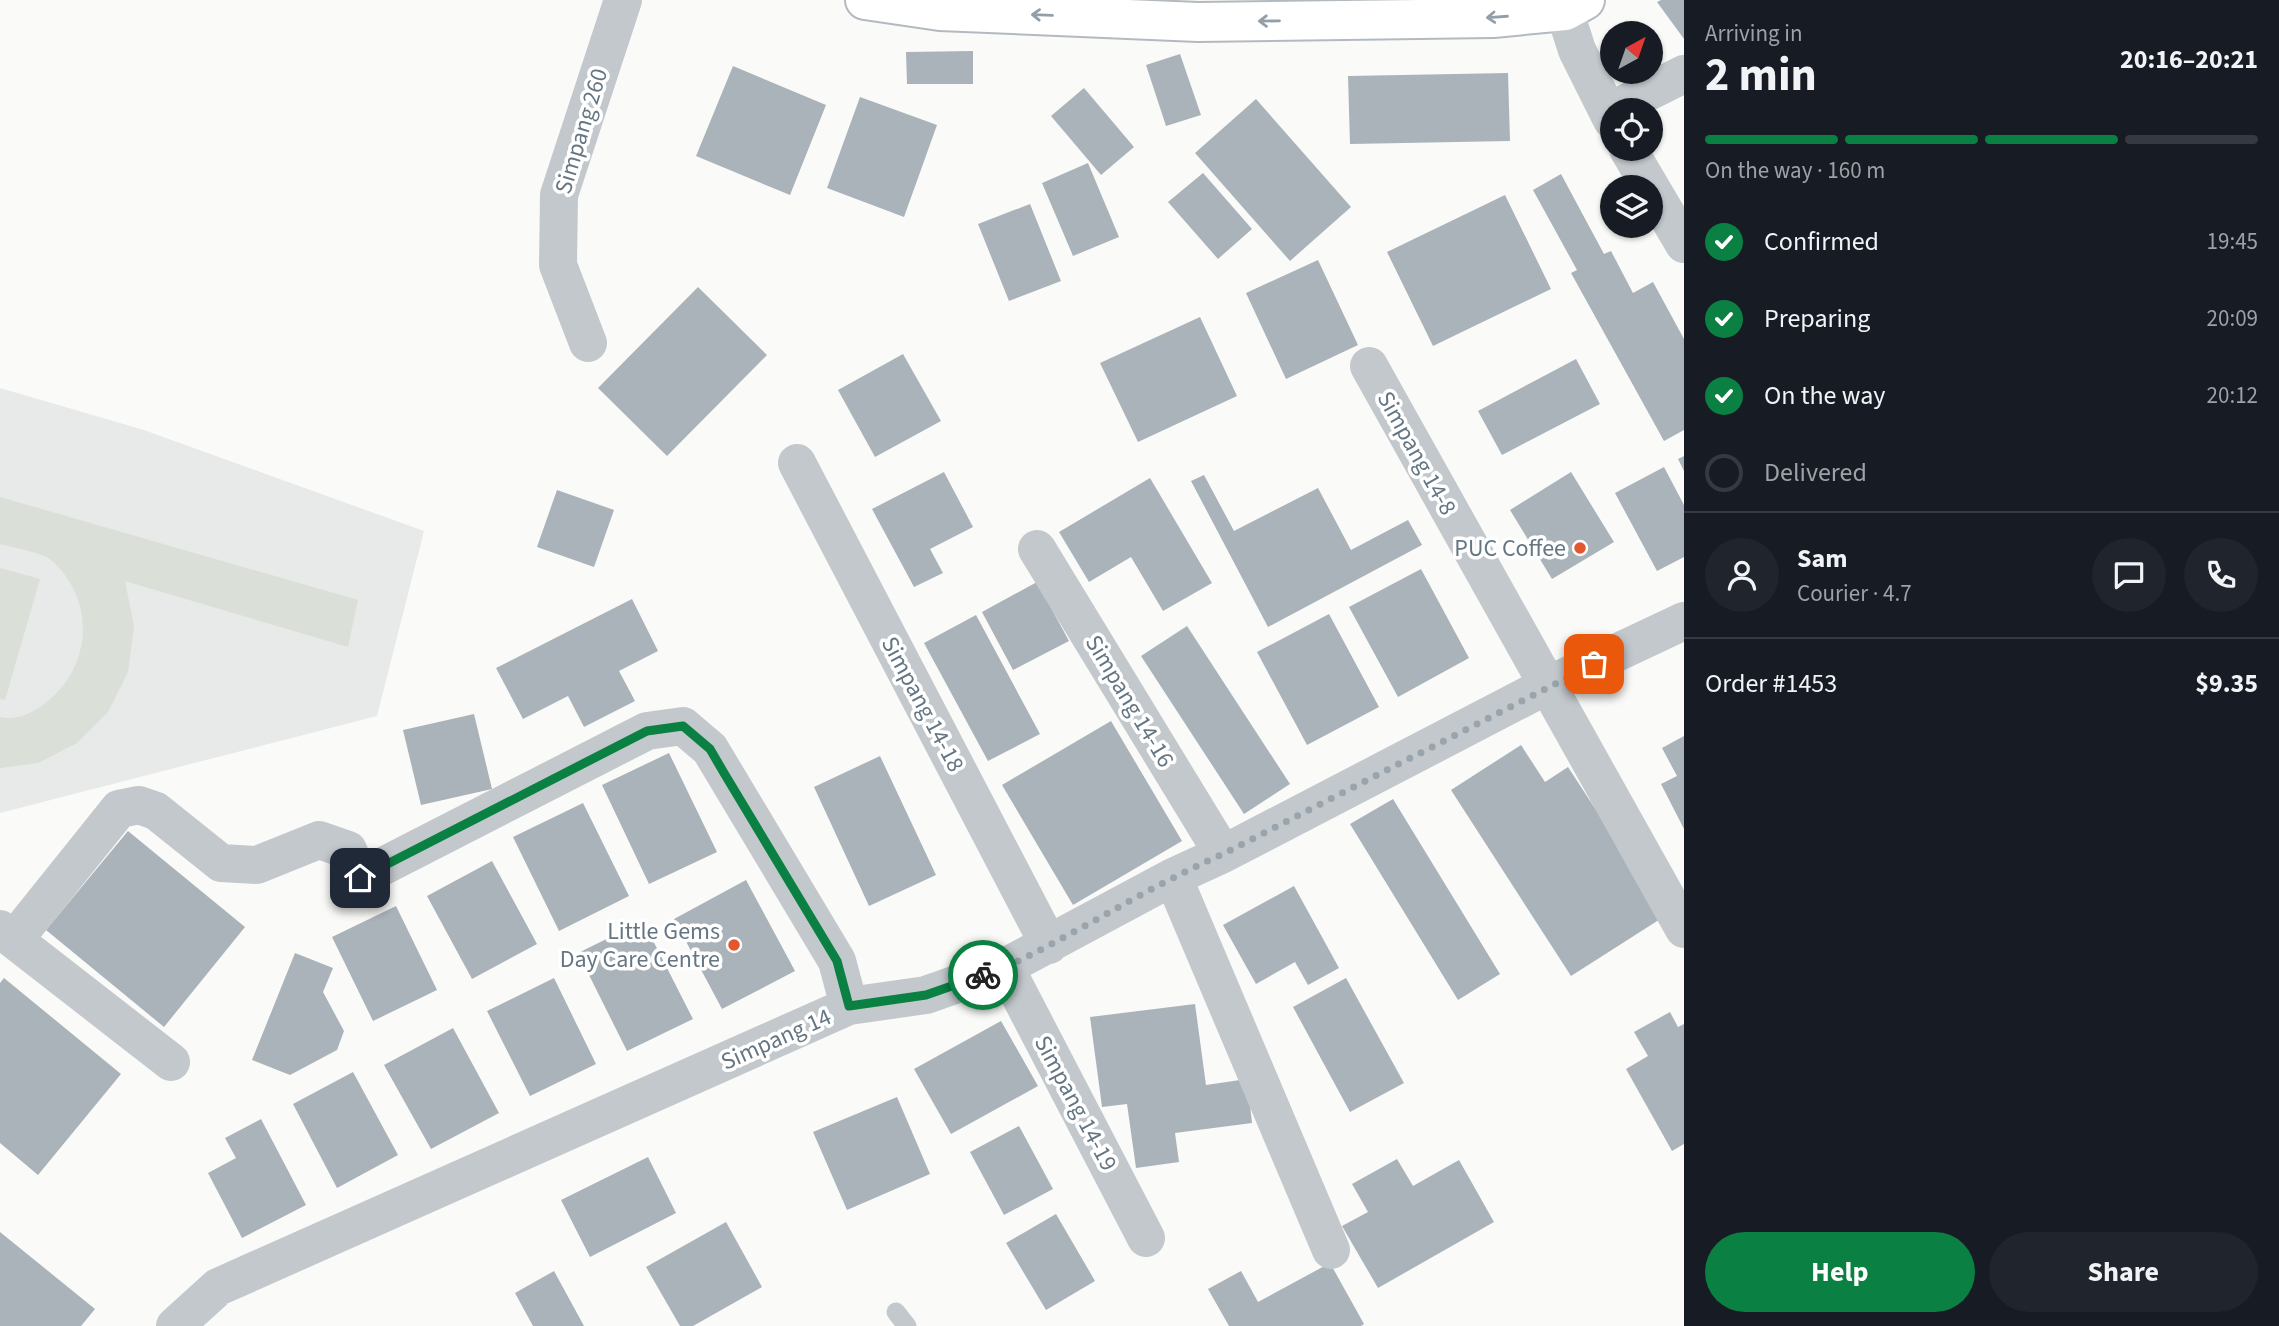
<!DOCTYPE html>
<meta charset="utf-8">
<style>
:root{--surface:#171b24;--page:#20242c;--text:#f1f3f6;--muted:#9ea1a6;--line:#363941;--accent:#0b8043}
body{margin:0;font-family:"Source Sans 3",sans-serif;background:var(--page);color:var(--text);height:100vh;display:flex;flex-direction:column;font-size:26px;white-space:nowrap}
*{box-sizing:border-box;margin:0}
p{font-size:23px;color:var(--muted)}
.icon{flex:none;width:38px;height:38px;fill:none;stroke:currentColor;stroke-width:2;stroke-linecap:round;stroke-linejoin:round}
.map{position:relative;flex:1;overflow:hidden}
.panel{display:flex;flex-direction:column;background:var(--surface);width:595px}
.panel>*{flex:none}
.needle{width:46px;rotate:40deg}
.tools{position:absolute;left:1600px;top:21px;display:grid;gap:14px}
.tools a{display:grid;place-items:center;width:63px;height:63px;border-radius:50%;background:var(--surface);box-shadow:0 2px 5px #0004;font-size:35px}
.pin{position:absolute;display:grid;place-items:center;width:60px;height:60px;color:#fff;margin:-30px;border-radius:14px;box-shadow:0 4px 10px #0006}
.courier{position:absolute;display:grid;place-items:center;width:70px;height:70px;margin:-35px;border:5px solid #0b8043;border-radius:50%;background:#fff;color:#222;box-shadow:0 2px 9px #0007}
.summary em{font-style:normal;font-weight:700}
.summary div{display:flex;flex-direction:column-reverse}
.summary{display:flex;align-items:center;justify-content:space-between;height:119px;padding:0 21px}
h1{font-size:46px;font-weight:700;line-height:52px}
.bar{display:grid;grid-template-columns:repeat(4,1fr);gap:10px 7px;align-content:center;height:84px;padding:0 21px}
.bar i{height:9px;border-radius:5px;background:var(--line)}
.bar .selected{background:var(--accent)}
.bar p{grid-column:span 4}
.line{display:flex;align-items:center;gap:18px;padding:0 21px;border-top:2px solid var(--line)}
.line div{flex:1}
.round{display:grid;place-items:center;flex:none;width:74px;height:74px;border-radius:37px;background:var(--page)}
ol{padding:0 21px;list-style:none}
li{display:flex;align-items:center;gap:21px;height:77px}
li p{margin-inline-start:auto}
li .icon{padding:7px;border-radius:50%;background:var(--accent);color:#fff;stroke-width:4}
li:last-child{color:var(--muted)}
li i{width:38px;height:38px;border:4px solid var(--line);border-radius:50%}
.cta{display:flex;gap:14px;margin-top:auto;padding:14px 21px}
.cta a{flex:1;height:80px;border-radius:42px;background:var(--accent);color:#fff;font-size:28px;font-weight:700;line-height:80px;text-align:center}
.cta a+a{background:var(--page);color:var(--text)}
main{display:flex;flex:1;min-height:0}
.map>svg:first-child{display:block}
.built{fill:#e8e9e9}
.green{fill:#dadfd7}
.building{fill:#aab3b9}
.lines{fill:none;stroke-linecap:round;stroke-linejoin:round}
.secondary-casing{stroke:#b3babf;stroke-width:42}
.service{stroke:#c3c8cc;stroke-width:19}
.minor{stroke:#c3c8cc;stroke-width:38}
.secondary{stroke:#fff;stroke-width:38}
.oneway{stroke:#939fa8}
.done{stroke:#99a4ac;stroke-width:7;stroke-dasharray:0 12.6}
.route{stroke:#0b8043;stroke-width:9}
.poi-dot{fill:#e4572e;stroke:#fff;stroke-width:2.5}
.labels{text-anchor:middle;stroke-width:7;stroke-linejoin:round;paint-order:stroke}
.street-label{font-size:24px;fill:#657683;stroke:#fff}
.poi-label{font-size:24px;fill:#657683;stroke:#fff;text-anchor:end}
</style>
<main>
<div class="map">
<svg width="1684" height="1326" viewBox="0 0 1684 1326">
<rect width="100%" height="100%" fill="#fafaf8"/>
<path class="built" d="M0 388 144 430 424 531 377 716 0 813Z"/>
<path class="green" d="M0 497 358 600 348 647 125 581 134 626 128 672 108 712 77 743 38 763 0 768V717C16 721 31 714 44 704 92 669 97 600 51 560 42 552 13 548 0 544Z
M0 568 40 579 5 700 0 699Z"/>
<path class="building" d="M1661 0H1684V39L1657 2Z
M973 51V84H907L906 52Z
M1180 54 1201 115 1166 126 1146 65Z
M733 66 826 105 790 195 696 156Z
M1508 73 1510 141 1350 144 1348 76Z
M1084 88 1134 147 1101 175 1051 116Z
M860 97 937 125 904 217 827 188Z
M1256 99 1351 207 1290 261 1195 153Z
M1088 163 1119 237 1073 256 1042 183Z
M1203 173 1252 229 1218 259 1168 202Z
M1561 174 1604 254 1611 251 1633 293 1653 282 1684 339V430L1664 441 1571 273 1577 270 1533 190Z
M1505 195 1551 289 1433 346 1387 252Z
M1030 204 1061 281 1009 301 978 224Z
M1318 260 1358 345 1286 379 1246 293Z
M698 287 767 355 667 456 598 388Z
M1200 317 1237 396 1138 442 1100 363Z
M903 354 941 421 875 457 838 390Z
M1576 359 1600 404 1502 455 1478 411Z
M1684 456V471L1678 459Z
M1664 467 1684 505V557L1657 571 1615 493Z
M944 472 973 527 930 549 943 573 914 587 872 509Z
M1571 472 1614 542 1552 579 1510 510Z
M1204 475 1234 531 1318 488 1351 550 1408 520 1422 545 1268 627 1191 481Z
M1150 478 1212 583 1163 611 1131 557 1089 582 1059 532Z
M557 490 614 510 594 567 537 547Z
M1421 569 1469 658 1398 697 1349 607Z
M1037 582 1069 641 1013 670 982 612Z
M632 599 658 651 619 671 635 701 584 727 568 696 523 719 496 668Z
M1329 614 1379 707 1307 745 1257 652Z
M976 615 1040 734 988 761 924 643Z
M1187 626 1290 784 1244 814 1141 656Z
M474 714 492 789 421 805 403 730Z
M1111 721 1182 841 1073 905 1002 785Z
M1684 736V829L1661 784 1677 776 1662 748Z
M1521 745 1545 782 1568 767 1665 916 1571 976 1451 790Z
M669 753 717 852 649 884 602 785Z
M880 756 936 875 869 906 814 787Z
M1393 799 1500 974 1458 1000 1350 824Z
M583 803 629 896 559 931 513 837Z
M128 831 245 927 164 1027 46 930Z
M492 861 537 944 472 979 427 896Z
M746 880 795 971 722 1009 674 919Z
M1294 886 1339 968 1308 985 1295 962 1256 984 1223 925Z
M396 906 437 990 373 1021 332 937Z
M643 921 693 1019 627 1051 578 953Z
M295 953 333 968 323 992 344 1031 337 1050 290 1075 252 1060Z
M4 978 121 1074 38 1175 0 1143V983Z
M554 978 596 1064 530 1096 487 1011Z
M1346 978 1404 1083 1350 1112 1293 1007Z
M1195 1004 1206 1085 1247 1079 1252 1123 1175 1133 1179 1162 1136 1168 1127 1104 1102 1107 1090 1017Z
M1670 1012 1678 1027 1684 1024V1144L1672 1151 1626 1069 1648 1056 1634 1032Z
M1001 1021 1038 1086 951 1134 914 1069Z
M453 1028 499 1113 431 1149 384 1065Z
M353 1072 398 1155 337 1188 293 1104Z
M897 1097 930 1174 847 1210 813 1132Z
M261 1119 306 1205 242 1238 208 1173 236 1158 225 1138Z
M1019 1126 1053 1189 1004 1215 970 1152Z
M648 1157 676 1213 590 1257 561 1200Z
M1397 1159 1413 1186 1459 1160 1494 1222 1378 1288 1342 1226 1368 1212 1352 1184Z
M1056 1214 1095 1281 1046 1310 1006 1243Z
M726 1222 762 1287 693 1326H680L646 1267Z
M0 1232 95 1309 81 1326H0Z
M1330 1263 1364 1324 1361 1326H1229L1208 1289 1241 1271 1258 1302Z
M554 1271 584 1326H533L515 1293Z"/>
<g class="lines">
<defs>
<path id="secondary" d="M865 0 940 11 1198 22 1493 18 1565 11 1585 0"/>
</defs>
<use href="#secondary" class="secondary-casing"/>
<path class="service" d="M896 1312 907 1326"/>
<path class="minor" d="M1561 0 1577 50 1612 120
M1612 110 1684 74
M1628 149 1684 244
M588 343 558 265 559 195 623 0
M1369 366 1684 929
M797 463 1049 945
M1037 549 1223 854
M1173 877 1331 1250
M0 929 171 1062
M14 940 119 809 139 805 156 811 221 863 257 865 319 840 348 850 360 878 647 731 683 726 710 749 837 961 849 1006
M1005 967 1146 1238
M175 1326 218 1287 849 1006 926 995 1005 967 1173 877 1223 854 1548 685 1684 621"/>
<use href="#secondary" class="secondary"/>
</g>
<defs><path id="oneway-shaft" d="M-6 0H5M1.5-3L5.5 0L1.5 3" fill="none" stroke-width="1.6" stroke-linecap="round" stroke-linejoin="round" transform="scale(1.75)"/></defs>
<g class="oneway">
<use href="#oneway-shaft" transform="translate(1042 15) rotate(-178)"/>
<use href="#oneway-shaft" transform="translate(1497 17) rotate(176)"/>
<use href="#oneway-shaft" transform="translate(1269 21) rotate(179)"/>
</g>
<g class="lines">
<path class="done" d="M983 975C1022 962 1058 940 1094 921 1136 897 1178 874 1223 854L1594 664"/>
<path class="route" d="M360 878 647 731 683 726 710 749 724 773 837 961 849 1006 926 995 983 975"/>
</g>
<g class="poi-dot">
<circle cx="1580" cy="548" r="7"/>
<circle cx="734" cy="945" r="7"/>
</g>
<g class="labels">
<g class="street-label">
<text transform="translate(581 131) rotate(-73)" y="8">Simpang 260</text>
<text transform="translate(1417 453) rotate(61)" y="8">Simpang 14-8</text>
<text transform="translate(1130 701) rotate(59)" y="8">Simpang 14-16</text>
<text transform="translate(923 704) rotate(62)" y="8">Simpang 14-18</text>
<text transform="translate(776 1039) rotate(-24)" y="8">Simpang 14</text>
<text transform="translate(1076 1103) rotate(62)" y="8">Simpang 14-19</text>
</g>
<g class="poi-label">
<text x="1566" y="556">PUC Coffee</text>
<text x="720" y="939">Little Gems<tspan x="720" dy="28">Day Care Centre</tspan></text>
</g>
</g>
</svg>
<div class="tools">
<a><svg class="needle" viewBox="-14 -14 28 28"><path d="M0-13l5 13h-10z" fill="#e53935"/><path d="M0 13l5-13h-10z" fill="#9ea1a6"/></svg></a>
<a><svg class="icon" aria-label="locate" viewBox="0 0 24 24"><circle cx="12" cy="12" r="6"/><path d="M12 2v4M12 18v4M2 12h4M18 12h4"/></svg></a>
<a><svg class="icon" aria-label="layers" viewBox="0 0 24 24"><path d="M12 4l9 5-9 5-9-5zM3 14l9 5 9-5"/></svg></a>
</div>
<div class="pin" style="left:1594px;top:664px;background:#ea580c"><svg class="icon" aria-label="bag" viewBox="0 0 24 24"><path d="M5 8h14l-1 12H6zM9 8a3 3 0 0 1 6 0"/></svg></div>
<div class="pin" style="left:360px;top:878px;background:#1f2937"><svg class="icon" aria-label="home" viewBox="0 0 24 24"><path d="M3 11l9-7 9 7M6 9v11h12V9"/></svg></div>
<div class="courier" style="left:983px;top:975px"><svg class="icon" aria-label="bike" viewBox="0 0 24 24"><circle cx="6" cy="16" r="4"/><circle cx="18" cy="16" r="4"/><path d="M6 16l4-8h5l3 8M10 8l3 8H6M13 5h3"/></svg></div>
</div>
<section class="panel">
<div class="summary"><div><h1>2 min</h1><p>Arriving in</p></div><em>20:16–20:21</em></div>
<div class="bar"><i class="selected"></i><i class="selected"></i><i class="selected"></i><i></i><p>On the way · 160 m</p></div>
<ol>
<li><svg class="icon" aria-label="check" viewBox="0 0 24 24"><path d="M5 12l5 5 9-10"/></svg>Confirmed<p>19:45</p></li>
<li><svg class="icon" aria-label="check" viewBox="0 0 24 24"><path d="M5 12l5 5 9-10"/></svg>Preparing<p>20:09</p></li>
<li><svg class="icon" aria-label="check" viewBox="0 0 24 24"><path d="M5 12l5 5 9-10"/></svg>On the way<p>20:12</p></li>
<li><i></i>Delivered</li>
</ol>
<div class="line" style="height:126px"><a class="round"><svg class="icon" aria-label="person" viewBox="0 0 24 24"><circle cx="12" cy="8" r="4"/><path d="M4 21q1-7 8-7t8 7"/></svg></a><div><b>Sam</b><p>Courier · 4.7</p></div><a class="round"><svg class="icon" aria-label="chat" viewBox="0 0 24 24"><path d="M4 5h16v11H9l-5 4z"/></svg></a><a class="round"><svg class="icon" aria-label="phone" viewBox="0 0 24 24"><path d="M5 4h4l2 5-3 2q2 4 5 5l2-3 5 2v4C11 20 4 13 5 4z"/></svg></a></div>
<div class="line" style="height:91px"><div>Order #1453</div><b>$9.35</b></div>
<div class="cta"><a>Help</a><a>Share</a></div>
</section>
</main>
